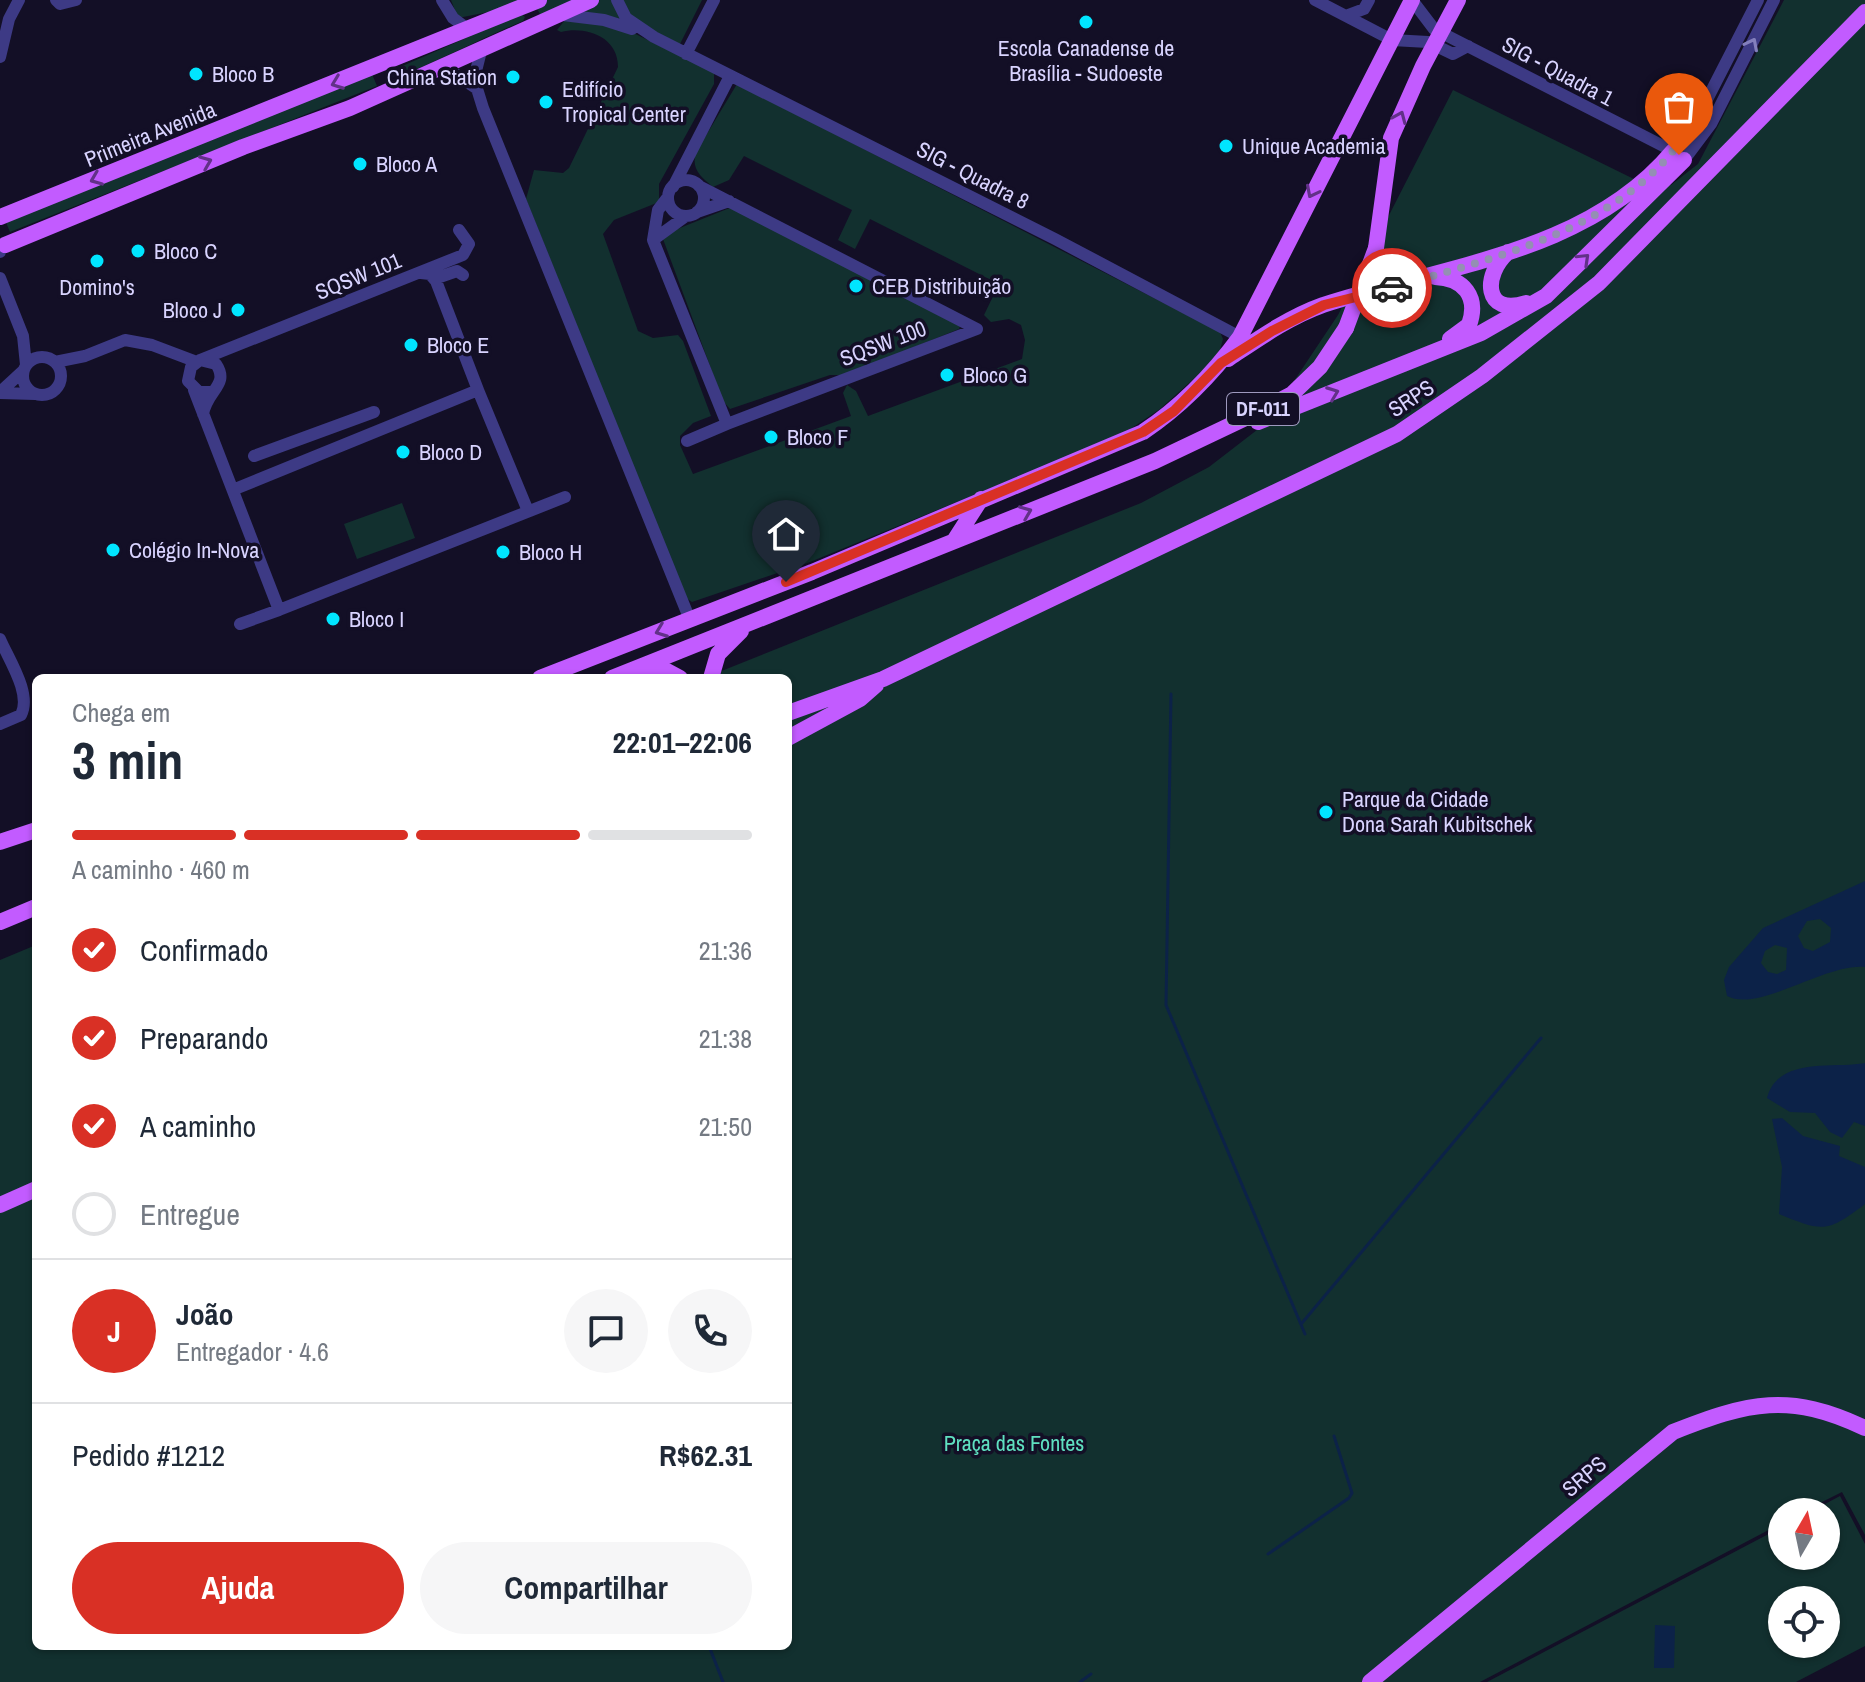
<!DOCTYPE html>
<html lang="pt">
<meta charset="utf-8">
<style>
:root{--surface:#fff;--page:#f6f6f7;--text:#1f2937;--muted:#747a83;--line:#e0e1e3;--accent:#d93025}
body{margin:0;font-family:"Archivo Narrow",sans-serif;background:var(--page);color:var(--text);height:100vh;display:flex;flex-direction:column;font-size:30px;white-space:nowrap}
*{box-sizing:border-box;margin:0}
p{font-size:26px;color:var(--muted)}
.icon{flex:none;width:44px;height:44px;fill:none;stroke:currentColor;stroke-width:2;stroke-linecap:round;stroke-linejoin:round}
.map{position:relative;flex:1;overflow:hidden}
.sheet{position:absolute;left:32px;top:674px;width:760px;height:976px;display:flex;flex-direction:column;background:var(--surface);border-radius:12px;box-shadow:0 2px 6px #0004}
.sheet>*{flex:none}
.needle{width:52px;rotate:9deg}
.buttons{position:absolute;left:1768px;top:1498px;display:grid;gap:16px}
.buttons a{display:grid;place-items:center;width:72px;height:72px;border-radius:50%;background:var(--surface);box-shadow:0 2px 6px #0004;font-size:40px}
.pin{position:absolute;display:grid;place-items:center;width:68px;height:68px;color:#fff;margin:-82px -34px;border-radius:50% 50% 50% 0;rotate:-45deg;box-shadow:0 0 8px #0007}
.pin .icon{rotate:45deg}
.courier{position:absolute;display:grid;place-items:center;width:80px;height:80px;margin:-40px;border:6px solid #d93025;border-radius:50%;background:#fff;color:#222;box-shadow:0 2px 10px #0007}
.head em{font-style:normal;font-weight:800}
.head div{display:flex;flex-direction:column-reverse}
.head{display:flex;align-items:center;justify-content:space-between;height:136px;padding:0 40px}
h1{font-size:52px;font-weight:800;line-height:60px}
.bar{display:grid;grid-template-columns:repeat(4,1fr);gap:12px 8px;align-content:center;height:96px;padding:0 40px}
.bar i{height:10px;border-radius:6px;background:var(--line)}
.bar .active{background:var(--accent)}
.bar p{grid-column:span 4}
.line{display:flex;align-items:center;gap:20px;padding:0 40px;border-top:2px solid var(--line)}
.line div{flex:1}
.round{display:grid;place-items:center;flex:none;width:84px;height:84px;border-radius:42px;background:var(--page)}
ol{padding:0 40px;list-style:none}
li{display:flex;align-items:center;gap:24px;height:88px}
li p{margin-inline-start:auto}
li .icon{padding:8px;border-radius:50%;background:var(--accent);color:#fff;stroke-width:4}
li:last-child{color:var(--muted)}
li i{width:44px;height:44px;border:4px solid var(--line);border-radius:50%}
.primary-button{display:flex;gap:16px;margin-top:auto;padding:16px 40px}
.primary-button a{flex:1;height:92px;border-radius:48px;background:var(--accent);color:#fff;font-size:32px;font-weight:800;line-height:92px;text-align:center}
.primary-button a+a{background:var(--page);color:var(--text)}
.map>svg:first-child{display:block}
.green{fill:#12302f;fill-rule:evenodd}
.water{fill:#0c2248;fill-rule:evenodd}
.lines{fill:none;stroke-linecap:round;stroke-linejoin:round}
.stream{stroke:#0c2248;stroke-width:3}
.minor{stroke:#3d3a85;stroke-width:12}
.major{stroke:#c25bff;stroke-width:16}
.major-bridge{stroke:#c25bff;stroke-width:16}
.oneway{stroke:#837fbc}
.oneway2{stroke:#623188}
.done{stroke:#948fb3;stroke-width:8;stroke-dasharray:0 14.4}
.route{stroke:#d93025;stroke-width:10}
.poi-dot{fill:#00e5ff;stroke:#130f26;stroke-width:3}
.labels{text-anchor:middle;stroke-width:7;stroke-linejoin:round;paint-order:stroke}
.shield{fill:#130f26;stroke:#9e99be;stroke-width:2}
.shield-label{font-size:20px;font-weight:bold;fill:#d9d4ff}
.poi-label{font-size:22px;fill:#d9d4ff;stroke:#130f26;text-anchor:start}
.street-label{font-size:22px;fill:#d9d4ff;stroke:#130f26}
.park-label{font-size:22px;fill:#5fe0c0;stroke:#130f26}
</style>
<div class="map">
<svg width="1865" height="1682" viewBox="0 0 1865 1682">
<rect width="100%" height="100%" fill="#130f26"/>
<path class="green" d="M451 0H702L678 48 624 23 541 16 534 3 458 18Z
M1784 0H1865V1535L1842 1492 1802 1512H1782V1523L1480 1682H0V960L36 945V1646H788V678H704L1141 503 1209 467 1266 423 1338 315 1453 90 1640 182 1671 185 1698 164Z
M521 14 525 17 523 21C480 39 439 61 395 78L390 75 391 71Z
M565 20 621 27 714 72V84L659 184V202L614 220 603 234 638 331 653 338 678 335 683 341 711 416 693 423 680 436V445L693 474 851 416 843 393 847 385 856 391 868 416 1022 359 1025 340 1021 325 1009 319 991 322 984 315 999 284 870 219 855 249 838 240 852 210 744 156 729 180 713 187C700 176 691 169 696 152L737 84 1220 332 1223 339 1220 350 1208 366 1160 409 1123 434 810 562 692 602 686 598 526 199 534 170 563 173 569 168 618 67C618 36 585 26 561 32L557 30Z
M372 74 377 86 10 232 5 220Z
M732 207 960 326 959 329 845 375H830L730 409 723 401 663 239 670 232Z
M402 503 415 538 357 559 344 524Z
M1840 1496 1865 1544V1646L1796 1682H1487L1782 1527V1556H1826V1512H1810ZM1782 1600H1826V1644H1782Z"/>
<path class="water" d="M1865 881V967C1825 963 1759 1013 1727 996L1724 980 1729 967 1763 928ZM1820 919 1831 928 1830 942 1813 951 1804 948 1798 936 1807 921ZM1775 945 1787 948 1786 970 1777 974 1768 972 1761 963 1765 951Z
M1865 1063V1126L1854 1122 1842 1138 1830 1132 1815 1113 1790 1112 1767 1098C1778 1056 1834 1069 1865 1063Z
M1782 1118 1803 1136 1840 1146 1839 1156 1865 1167V1204C1827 1233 1823 1232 1779 1214L1782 1167 1772 1119Z
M1655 1625 1675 1626 1674 1668H1654Z"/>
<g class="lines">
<path class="stream" d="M1171 694 1166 1005 1305 1334
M1302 1323 1541 1038
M1268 1554 1349 1498 1352 1493 1334 1436
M709 1646 723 1682
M1080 1682 1091 1674"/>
<path class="minor" d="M56 0 60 4 76 0
M442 0 453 18 469 30
M617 0 626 18 654 37 1055 239 1240 337
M1315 0 1392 40 1428 42 1453 54 1468 46
M1412 0 1434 29 1673 151 1684 160 1711 124 1774 0
M563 15 604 20 632 29
M1348 15 1364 9 1369 0
M481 51 474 79 483 108 690 620
M686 54 714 0
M0 57 9 19 19 0
M445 67 476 88
M1673 151 1697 119 1758 0
M668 198a18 18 0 1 1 36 0a18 18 0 1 1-36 0Z
M673 187 730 76
M668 197 658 210 653 240 727 424 977 329 699 186
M697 212 729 201
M653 240 686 216
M0 252V251
M0 278 23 336 26 365
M434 279 457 271 463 275
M23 376a19 19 0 1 1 38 0a19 19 0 1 1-38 0Z
M200 360 463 255 469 244 459 230
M55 362 85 356 125 340 152 345 197 362
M194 390 279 610 565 497
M478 390 528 511
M0 392 23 371
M0 393 35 394
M203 414C207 390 230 385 216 364L200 360 191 367 188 381 199 392H210
M687 441 727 424
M254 456 374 412
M235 489 478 390 436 281 430 274 421 273
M240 624 279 610
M0 639C9 660 32 694 21 715L0 724"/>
<path class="major" d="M0 217 539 0
M5 245 243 147 350 108 591 0
M1376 248 1391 138 1423 66 1458 0
M1508 252C1482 275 1484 317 1526 303
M1435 277C1464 278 1479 297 1469 325L1450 339
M1228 359C1258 339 1289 317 1323 305 1442 266 1588 253 1673 151
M1258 422 1481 333 1546 296 1684 160
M954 541 981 499
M644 670 667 671 680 678
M540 678 812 572 1143 432C1182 406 1212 375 1240 337L1412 0
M612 678 1155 461 1256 413 1292 394 1320 367 1346 328
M711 678 718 654 741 631
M788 713 883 679 1397 434 1482 376 1599 283 1865 12
M788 738 860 699 876 685
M0 842 36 830
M0 922 36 907
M0 1205 36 1189
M1370 1682 1673 1432C1749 1402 1789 1392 1865 1428"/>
<path class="major-bridge" d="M1346 328 1376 248"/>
</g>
<defs><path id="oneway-chevron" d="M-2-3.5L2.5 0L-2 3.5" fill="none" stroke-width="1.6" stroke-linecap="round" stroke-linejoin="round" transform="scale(2)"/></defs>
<use class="oneway" href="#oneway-chevron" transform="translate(1752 44) rotate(-63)"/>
<g class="oneway2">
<use href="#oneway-chevron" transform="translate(337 83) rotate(159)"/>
<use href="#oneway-chevron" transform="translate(1400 117) rotate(-67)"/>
<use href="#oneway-chevron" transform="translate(206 162) rotate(-22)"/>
<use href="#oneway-chevron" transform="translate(96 179) rotate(158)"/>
<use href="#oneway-chevron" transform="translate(1312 192) rotate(117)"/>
<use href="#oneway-chevron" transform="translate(1584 259) rotate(-44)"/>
<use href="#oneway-chevron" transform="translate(1333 393) rotate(-21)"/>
<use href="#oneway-chevron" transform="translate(1026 512) rotate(-22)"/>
<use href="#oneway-chevron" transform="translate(661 631) rotate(159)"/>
</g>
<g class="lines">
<path class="done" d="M1392 288C1491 258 1604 234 1673 151L1679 155"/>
<path class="route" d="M786 582 1143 432 1174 411 1221 363 1272 331 1324 305 1392 288"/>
</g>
<g class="poi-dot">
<circle cx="1086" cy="22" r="8"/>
<circle cx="196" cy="74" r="8"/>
<circle cx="513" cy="77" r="8"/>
<circle cx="546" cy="102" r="8"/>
<circle cx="1226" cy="146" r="8"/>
<circle cx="360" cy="164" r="8"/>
<circle cx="138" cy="251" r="8"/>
<circle cx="97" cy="261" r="8"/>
<circle cx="856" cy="286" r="8"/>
<circle cx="238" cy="310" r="8"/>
<circle cx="411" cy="345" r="8"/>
<circle cx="947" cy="375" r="8"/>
<circle cx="771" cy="437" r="8"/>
<circle cx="403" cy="452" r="8"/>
<circle cx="113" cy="550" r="8"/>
<circle cx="503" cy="552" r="8"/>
<circle cx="333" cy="619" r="8"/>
<circle cx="1326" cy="812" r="8"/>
</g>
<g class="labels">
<rect class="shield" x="1227" y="393" width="72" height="32" rx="6"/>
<g class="shield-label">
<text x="1263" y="416">DF-011</text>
</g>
<g class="poi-label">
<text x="1086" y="56" text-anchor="middle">Escola Canadense de<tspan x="1086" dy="25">Brasília - Sudoeste</tspan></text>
<text x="212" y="82">Bloco B</text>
<text x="497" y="85" text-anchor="end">China Station</text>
<text x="562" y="97">Edifício<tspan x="562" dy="25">Tropical Center</tspan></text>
<text x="1242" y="154">Unique Academia</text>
<text x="376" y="172">Bloco A</text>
<text x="154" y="259">Bloco C</text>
<text x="872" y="294">CEB Distribuição</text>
<text x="97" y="295" text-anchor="middle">Domino's</text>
<text x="222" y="318" text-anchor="end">Bloco J</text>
<text x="427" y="353">Bloco E</text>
<text x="963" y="383">Bloco G</text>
<text x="787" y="445">Bloco F</text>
<text x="419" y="460">Bloco D</text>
<text x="129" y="558">Colégio In-Nova</text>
<text x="519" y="560">Bloco H</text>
<text x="349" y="627">Bloco I</text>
<text x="1342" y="807">Parque da Cidade<tspan x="1342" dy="25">Dona Sarah Kubitschek</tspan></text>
</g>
<g class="street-label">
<text transform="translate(1558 71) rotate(28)" y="8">SIG - Quadra 1</text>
<text transform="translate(150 134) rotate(-22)" y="8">Primeira Avenida</text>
<text transform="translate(973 175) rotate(27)" y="8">SIG - Quadra 8</text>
<text transform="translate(358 276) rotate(-22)" y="8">SQSW 101</text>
<text transform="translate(883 343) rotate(-21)" y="8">SQSW 100</text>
<text transform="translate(1411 398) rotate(-33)" y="8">SRPS</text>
<text transform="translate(1584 1476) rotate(-40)" y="8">SRPS</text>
</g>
<g class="park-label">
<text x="1014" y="1451">Praça das Fontes</text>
</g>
</g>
</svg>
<div class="buttons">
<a><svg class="needle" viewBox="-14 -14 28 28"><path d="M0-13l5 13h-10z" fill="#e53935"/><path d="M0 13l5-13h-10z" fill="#747a83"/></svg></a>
<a><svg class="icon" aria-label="locate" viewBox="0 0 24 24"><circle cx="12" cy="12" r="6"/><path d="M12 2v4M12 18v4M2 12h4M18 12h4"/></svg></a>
</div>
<div class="pin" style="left:1679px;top:155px;background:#ea580c"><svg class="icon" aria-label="bag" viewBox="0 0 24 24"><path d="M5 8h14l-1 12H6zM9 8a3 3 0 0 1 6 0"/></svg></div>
<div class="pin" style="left:786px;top:582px;background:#1f2937"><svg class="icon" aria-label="home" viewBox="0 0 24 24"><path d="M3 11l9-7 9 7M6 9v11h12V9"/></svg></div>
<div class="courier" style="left:1392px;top:288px"><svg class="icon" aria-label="car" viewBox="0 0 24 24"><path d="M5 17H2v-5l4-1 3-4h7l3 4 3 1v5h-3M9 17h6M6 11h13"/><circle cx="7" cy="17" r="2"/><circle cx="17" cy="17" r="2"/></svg></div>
<section class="sheet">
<div class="head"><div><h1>3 min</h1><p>Chega em</p></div><em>22:01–22:06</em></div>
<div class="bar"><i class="active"></i><i class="active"></i><i class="active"></i><i></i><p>A caminho · 460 m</p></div>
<ol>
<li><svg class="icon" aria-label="check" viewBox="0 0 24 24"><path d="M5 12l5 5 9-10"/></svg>Confirmado<p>21:36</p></li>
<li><svg class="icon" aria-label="check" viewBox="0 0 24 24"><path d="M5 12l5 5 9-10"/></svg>Preparando<p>21:38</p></li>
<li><svg class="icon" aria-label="check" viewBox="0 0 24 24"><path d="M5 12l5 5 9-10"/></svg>A caminho<p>21:50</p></li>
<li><i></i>Entregue</li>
</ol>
<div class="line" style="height:144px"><b class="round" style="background:var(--accent);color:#fff">J</b><div><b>João</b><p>Entregador · 4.6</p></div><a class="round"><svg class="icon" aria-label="chat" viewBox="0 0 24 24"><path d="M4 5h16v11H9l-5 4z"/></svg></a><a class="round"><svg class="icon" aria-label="phone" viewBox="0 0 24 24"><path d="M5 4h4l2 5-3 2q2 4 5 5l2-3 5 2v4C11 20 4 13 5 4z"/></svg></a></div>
<div class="line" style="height:104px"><div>Pedido #1212</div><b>R$62.31</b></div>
<div class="primary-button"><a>Ajuda</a><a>Compartilhar</a></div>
</section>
</div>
